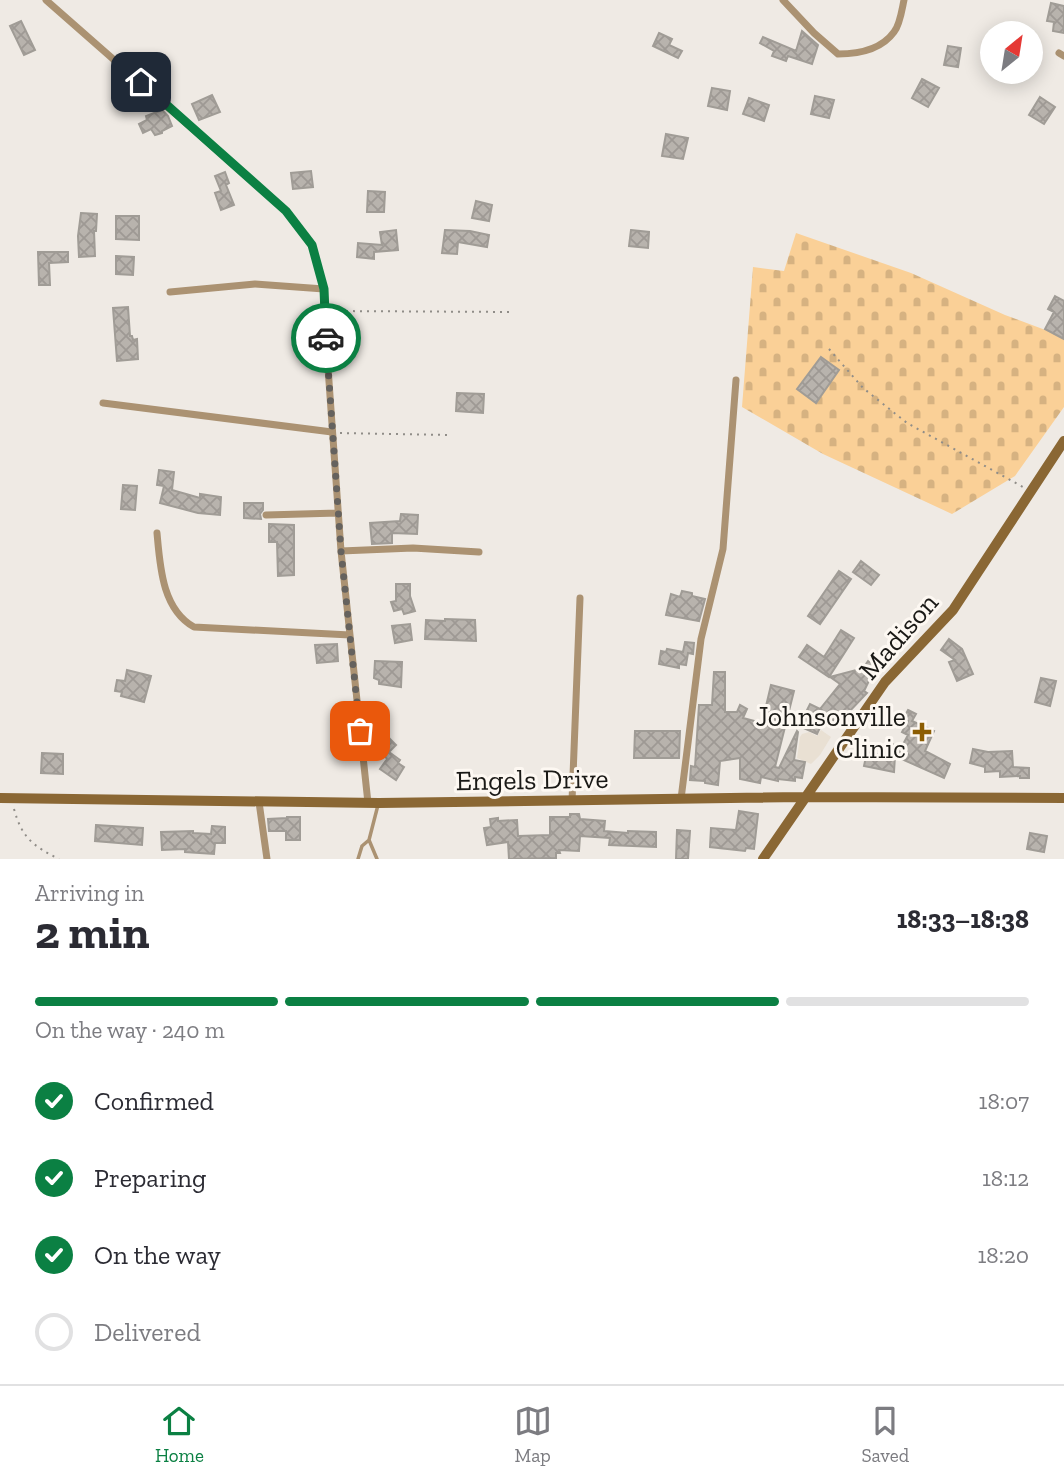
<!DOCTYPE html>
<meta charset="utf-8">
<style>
:root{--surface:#fff;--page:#f2f2f3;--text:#2b2b33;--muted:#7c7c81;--line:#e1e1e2;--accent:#0b8043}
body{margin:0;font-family:"Zilla Slab",serif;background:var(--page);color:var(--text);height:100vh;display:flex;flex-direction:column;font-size:26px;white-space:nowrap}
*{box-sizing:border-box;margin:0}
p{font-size:23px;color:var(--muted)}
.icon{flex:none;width:38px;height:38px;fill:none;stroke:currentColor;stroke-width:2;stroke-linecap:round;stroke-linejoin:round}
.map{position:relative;height:859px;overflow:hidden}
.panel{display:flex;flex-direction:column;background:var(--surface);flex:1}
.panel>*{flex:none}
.needle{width:46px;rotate:30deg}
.tools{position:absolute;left:980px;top:21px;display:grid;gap:14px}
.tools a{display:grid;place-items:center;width:63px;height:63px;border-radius:50%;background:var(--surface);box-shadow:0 4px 18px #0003;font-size:35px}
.pin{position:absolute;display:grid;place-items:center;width:60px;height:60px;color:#fff;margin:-30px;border-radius:14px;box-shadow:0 4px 10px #0006}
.courier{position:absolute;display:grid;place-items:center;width:70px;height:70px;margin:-35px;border:5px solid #0b8043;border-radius:50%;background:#fff;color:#222;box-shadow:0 2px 9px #0007}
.head em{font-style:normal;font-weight:700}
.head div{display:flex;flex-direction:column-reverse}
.head{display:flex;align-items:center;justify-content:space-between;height:119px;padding:0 35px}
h1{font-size:46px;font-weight:700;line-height:52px}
.bar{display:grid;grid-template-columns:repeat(4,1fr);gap:10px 7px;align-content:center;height:84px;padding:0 35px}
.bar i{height:9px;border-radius:5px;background:var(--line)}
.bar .current{background:var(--accent)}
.bar p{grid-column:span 4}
ol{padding:0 35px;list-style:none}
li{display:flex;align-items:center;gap:21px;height:77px}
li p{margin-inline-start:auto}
li .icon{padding:7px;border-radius:50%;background:var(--accent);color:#fff;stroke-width:4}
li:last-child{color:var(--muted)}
li i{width:38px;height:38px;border:4px solid var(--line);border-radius:50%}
.dock{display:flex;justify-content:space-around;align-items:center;height:98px;border-top:2px solid var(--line);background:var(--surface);font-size:19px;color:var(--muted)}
.dock a{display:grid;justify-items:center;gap:4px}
.dock .current{color:var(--accent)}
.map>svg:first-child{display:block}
.built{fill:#e9e0d3}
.cemetery{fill:url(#cemetery-stones)}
.building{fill:url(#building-cross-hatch);stroke:#a09c96;stroke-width:2}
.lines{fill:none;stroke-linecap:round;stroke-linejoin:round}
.path{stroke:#908d88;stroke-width:2;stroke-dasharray:2 5;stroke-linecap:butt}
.lane{stroke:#ab9272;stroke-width:3.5}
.street{stroke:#ab9272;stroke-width:7}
.secondary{stroke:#8a6734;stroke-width:10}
.done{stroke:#65625e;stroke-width:7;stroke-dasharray:0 12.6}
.route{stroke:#0b8043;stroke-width:9}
.poi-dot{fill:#8c5d03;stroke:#fdf8f2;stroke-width:2.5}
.labels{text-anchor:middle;stroke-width:6;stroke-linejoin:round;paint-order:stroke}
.street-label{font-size:28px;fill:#1a1916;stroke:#fdf8f2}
.poi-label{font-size:28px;fill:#1a1916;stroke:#fdf8f2;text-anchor:end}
</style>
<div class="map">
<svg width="1064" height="859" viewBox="0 0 1064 859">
<defs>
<pattern id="cemetery-stones" width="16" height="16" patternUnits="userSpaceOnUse" patternTransform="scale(1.75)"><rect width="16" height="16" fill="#fad097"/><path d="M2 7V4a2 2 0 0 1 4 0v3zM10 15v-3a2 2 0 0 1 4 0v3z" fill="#d6b281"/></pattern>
<pattern id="building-cross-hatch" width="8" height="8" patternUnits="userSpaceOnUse" patternTransform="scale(1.75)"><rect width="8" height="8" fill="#b8b3ad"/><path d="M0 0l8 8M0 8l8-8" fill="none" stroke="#9e9994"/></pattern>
</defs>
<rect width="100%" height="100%" fill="#efeae4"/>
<path class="built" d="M821 730 831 737 820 755 811 764 797 758 800 737 802 734 809 732 817 736Z"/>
<path class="cemetery" d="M796 233 911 273 1005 315 1064 337V407L1015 476 952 514 823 454 742 407 753 267 784 271Z"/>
<path class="building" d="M1051 3 1064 6V33L1053 31 1054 22 1047 21Z
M21 21 35 50 24 55 10 26Z
M802 31 818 45 812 64 788 56 786 61 772 56 774 51 760 43 763 37 796 51Z
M659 33 672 39 669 45 682 51 678 58 653 46Z
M948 46 961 48 958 67 944 65Z
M922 79 939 88 928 107 912 98Z
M712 88 730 91 727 110 708 106Z
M212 95 220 112 199 120 192 104Z
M815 96 834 100 829 118 811 114Z
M1040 97 1055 107 1044 124 1029 115Z
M749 98 769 105 764 121 743 114Z
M162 110 168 116 172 126 162 131V133L155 135 151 129 143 133 139 124 147 120 146 116Z
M666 134 688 138 683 159 662 156Z
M311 171 313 187 293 189 291 173Z
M225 172 229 183 226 185 234 205 221 210 215 193 221 191 215 176Z
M368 191 385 192 384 212H367Z
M476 201 492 205 489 221 472 218Z
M81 213 97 214 96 231H94L95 256 79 257 78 236Z
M116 216H139V240L116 239Z
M396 230 398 250 374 252V259L357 257 358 243 382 245 380 232Z
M445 230 470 231 489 235 487 247 458 242 457 254 442 253Z
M631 230 649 232 648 248 629 246Z
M38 252H68V262L49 263 50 285H39Z
M116 256 134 257 133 275 116 274Z
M1055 296 1064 301V339L1045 329 1054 312 1048 309Z
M128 307 130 336H132L133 340 137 339 138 359 117 361 113 308Z
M821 357 839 370 816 403 797 389Z
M457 393 484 394 483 413 456 411Z
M159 470 174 472 172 490 200 498V494L221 497 220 515 198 513 160 503 164 486 157 485Z
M123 485 137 486 135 510 121 509Z
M244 503H263V510L260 514 261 519 244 518Z
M401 514 418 515 417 534 392 533V543L372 544 370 523 400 521Z
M269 524 294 525V575L278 576 277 542H269Z
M861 561 879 575 871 585 853 572Z
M839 571 851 579 820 624 808 616Z
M396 584H410V596L415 611 404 614 402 609 394 611 391 602 396 601Z
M682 591 692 593V596L705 599 699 621 666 615 671 594 680 597Z
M445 619 475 620 476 641 425 639 426 620 445 621Z
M410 624 412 640 395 643 392 626Z
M841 630 854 638 829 677 799 657 807 645 824 657Z
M949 639 962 649 973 674 957 681 949 662 955 660 941 650Z
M685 642 694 643 693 654 688 653 686 665 679 664V668L659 664 661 651 666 652 667 649 683 652Z
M337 644 338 661 317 663 315 645Z
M375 661 402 662 401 687 379 684V680L374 678Z
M868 661 876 666 865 689 864 691 867 693 847 714 845 713 836 725 825 717 817 734 799 726 810 704 820 709 840 684 830 677 860 669 862 670Z
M127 670 151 676 144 702 121 696 122 692 115 691 117 680 125 681Z
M714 672H725V712H737L740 705 747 709 743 718 762 723 771 685 794 691 775 767 779 768 797 731 798 732 794 760 805 762 802 778 795 777V781L778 779V781L761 777 760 783 740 779V758L720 761 718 785 705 783V781L690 780 691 766 695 767 699 705H712Z
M1041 678 1056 681 1050 706 1035 702Z
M908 710 916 714 912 721 934 731 925 751 950 764 944 778 895 756 894 772 864 766 867 752 884 756 890 743 901 748 908 735 902 732 908 721 903 719Z
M635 731H680L679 758H634Z
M390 739 396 745 389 752 400 760 398 763 404 767 396 780 380 769 387 759 375 744 376 743 382 747Z
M973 749 988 752 1012 751 1013 767 1029 768V778H1020V776L1000 777V771L985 772V767L970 763Z
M42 753 63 754V774L41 773Z
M739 811 758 814 754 849 746 848 745 851 710 847 711 828 736 830Z
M570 814H579L580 819 605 821 604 831 628 833V831L656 832V847L609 845 610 838 580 836 579 851 559 850 560 853H556V858L509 859 508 842 487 845 484 828 491 827 490 819 498 818V821L517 820 518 836 550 835V817H570Z
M287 817H300V840H286V831H269L268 819 287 818Z
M96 825 143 828 142 845 95 841Z
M212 826 225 827V843H215L214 854 185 852V849L162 850 161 832 193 831V833L211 834Z
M677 830 690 831 688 859H676Z
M1030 833 1047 836 1044 852 1027 849Z"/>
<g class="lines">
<path class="path" d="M332 311 512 312
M829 349 863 388 907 423 1023 487
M340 433 448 435
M14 809C22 838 33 846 59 859"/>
<path class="lane" d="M358 859 362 846 369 840
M377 859 369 840 378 805"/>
<path class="street" d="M46 0 286 211 312 245 324 289V311L341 551 368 803
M783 0 814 33 838 54C859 54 881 50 894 32 900 25 902 9 904 0
M1059 53 1064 56
M170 292 255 284 324 289
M103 403 332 432
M266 515 338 513
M157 533C160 566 162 609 194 627L350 635
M341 551 413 548 479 552
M681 799 701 639 723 549 736 380
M572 801 580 598
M259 802 267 859"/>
<path class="secondary" d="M0 798 379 803 805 797 1064 798
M763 859 885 682 953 610 1064 441"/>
</g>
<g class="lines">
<path class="done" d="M326 338 341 551 360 731"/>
<path class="route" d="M141 82 286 211 312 245 324 289 326 338"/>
</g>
<path class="poi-dot" d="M918.5 721.5h7v7h7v7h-7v7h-7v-7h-7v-7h7z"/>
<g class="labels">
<g class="street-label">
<text transform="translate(898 636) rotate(-49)" y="10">Madison</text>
<text transform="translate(532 779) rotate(-1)" y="10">Engels Drive</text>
</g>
<g class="poi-label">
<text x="906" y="726">Johnsonville<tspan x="906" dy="32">Clinic</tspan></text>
</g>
</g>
</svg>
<div class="tools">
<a><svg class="needle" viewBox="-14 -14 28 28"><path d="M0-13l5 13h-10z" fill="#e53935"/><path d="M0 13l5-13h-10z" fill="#7c7c81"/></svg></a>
</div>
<div class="pin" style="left:360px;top:731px;background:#ea580c"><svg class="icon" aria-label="bag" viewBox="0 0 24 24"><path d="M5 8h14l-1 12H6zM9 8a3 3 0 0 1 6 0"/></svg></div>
<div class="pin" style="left:141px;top:82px;background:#1f2937"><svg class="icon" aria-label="home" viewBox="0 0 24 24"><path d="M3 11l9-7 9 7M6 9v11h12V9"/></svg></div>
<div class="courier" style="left:326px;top:338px"><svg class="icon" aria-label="car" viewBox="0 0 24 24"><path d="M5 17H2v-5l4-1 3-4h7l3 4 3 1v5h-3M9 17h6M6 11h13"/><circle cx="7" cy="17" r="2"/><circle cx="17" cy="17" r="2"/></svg></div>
</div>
<section class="panel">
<div class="head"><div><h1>2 min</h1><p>Arriving in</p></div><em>18:33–18:38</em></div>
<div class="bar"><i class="current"></i><i class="current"></i><i class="current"></i><i></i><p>On the way · 240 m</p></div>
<ol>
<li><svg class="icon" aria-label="check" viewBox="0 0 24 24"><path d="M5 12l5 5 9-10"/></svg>Confirmed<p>18:07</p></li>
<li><svg class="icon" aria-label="check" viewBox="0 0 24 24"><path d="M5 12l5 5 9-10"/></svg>Preparing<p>18:12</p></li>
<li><svg class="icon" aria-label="check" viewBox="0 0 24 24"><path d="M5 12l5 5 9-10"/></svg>On the way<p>18:20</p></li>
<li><i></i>Delivered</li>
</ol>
</section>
<nav class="dock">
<a class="current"><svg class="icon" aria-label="home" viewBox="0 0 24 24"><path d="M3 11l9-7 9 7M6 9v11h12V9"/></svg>Home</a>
<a><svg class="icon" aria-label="map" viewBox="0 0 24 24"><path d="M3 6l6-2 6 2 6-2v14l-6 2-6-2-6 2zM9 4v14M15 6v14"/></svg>Map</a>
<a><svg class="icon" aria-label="saved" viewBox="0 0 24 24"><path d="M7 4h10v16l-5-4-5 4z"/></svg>Saved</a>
</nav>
